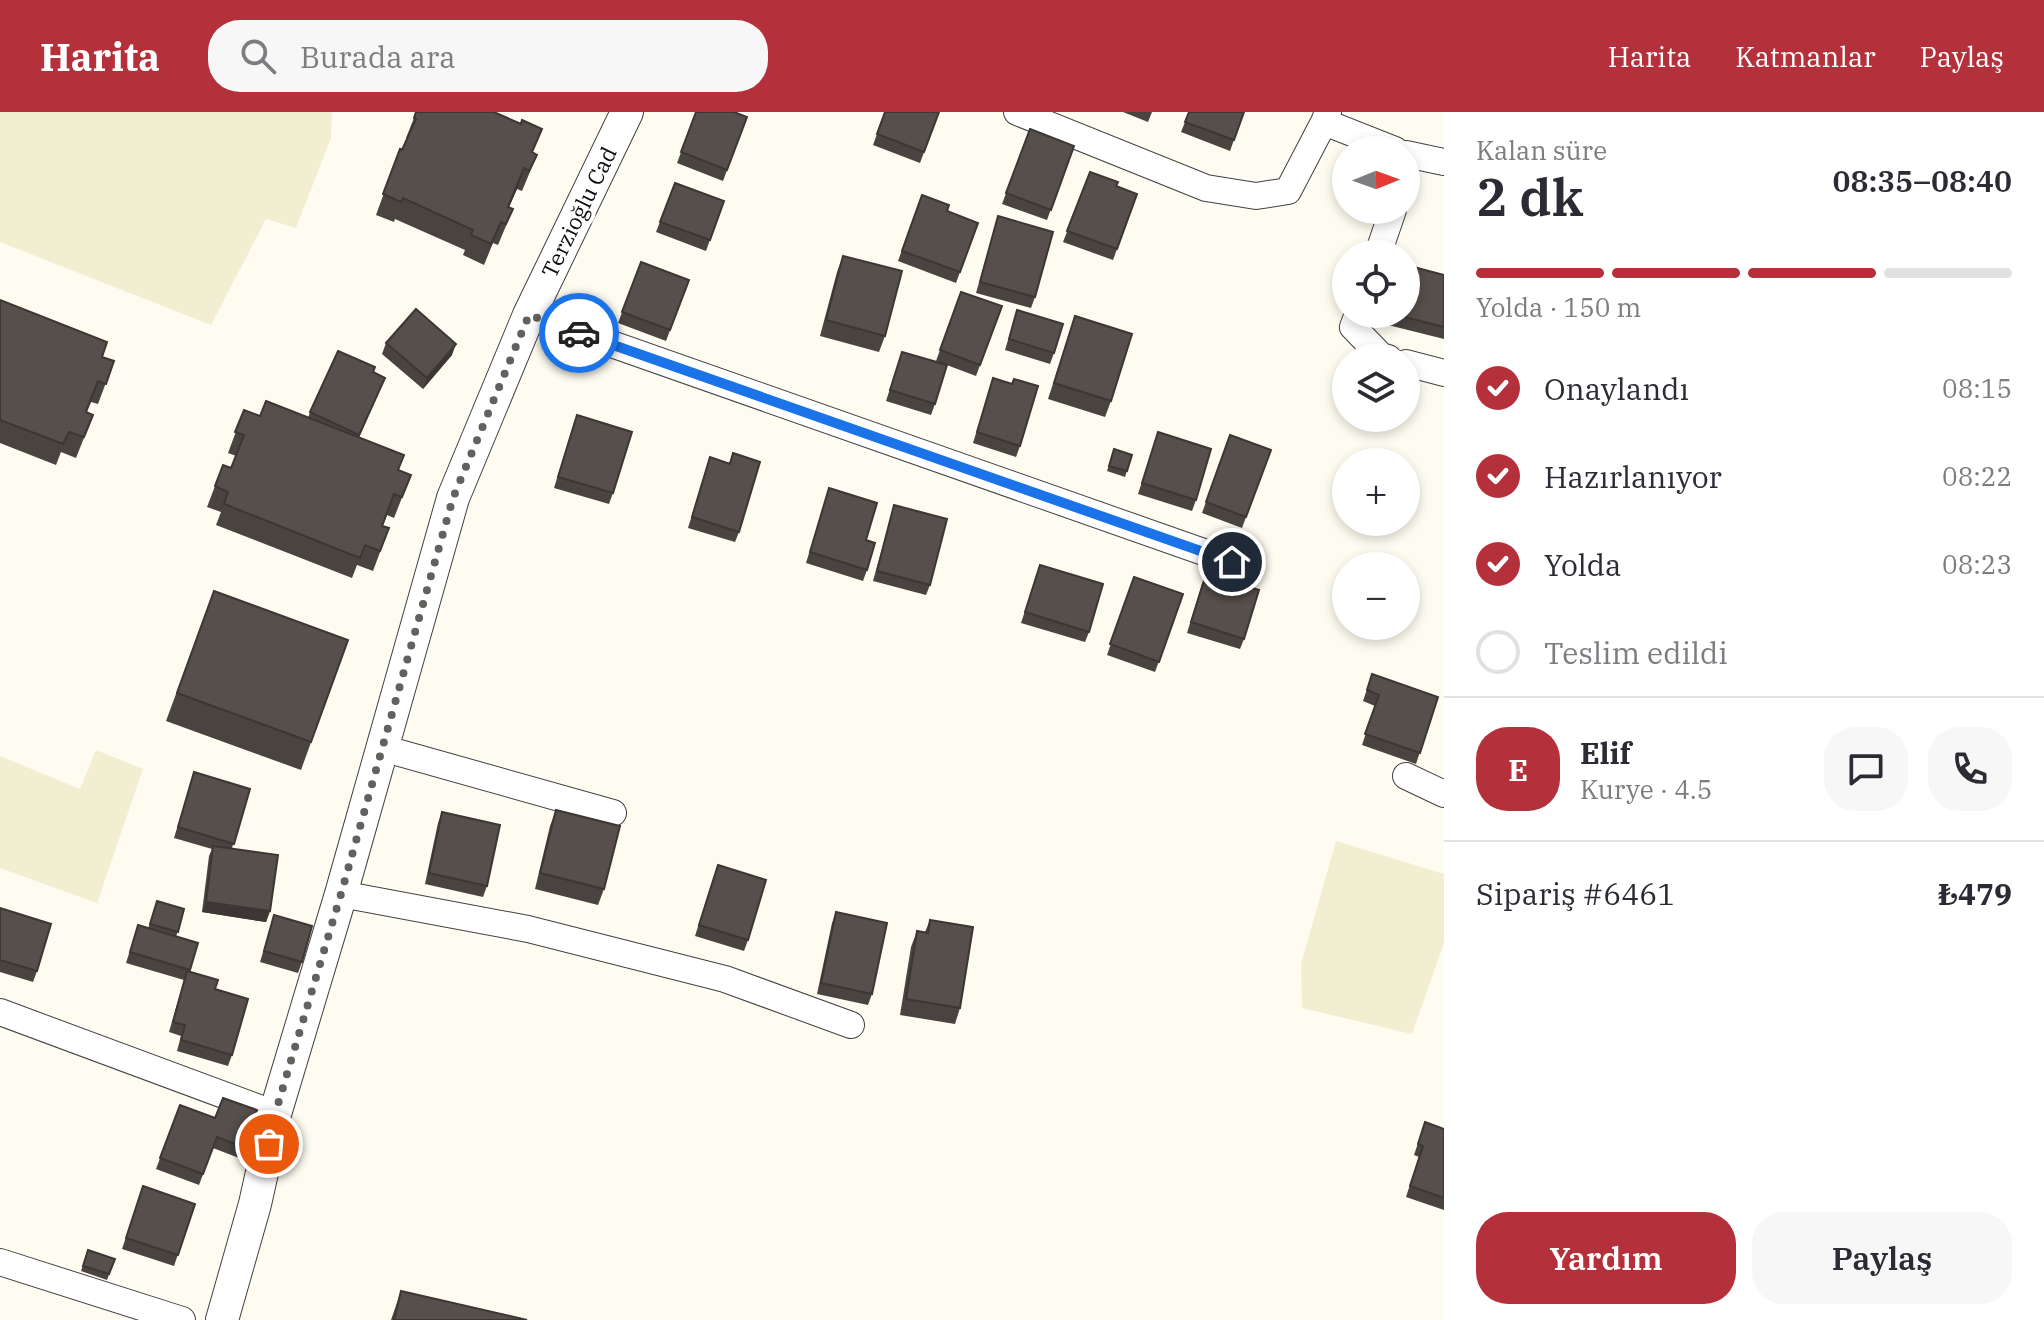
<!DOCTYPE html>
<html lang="tr">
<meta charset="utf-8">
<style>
:root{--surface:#fff;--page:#f7f7f7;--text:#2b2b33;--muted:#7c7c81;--line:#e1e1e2;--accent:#b4303a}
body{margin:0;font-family:"IBM Plex Serif",serif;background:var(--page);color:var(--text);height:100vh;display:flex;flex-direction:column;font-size:30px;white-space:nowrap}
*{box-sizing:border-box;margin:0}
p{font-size:26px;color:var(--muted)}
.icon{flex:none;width:44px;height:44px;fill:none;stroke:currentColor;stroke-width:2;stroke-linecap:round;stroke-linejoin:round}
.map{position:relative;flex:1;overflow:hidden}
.side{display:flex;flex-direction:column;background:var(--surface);width:600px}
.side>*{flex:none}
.needle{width:52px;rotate:89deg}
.fabs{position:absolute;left:1332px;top:24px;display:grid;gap:16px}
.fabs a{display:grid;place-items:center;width:88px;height:88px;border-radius:50%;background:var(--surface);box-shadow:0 4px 12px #0003;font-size:40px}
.pin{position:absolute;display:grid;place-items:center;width:68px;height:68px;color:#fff;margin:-34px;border:4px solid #fff;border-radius:50%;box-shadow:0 2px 8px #0007}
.courier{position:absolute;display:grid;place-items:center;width:80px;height:80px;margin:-40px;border:6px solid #1a73e8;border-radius:50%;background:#fff;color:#222;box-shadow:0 2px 10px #0007}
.head em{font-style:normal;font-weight:600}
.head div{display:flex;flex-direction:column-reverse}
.head{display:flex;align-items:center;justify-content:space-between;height:136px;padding:0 32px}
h1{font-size:52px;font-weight:600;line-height:60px}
.bar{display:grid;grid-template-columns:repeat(4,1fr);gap:12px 8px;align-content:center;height:96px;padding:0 32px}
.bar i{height:10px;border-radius:6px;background:var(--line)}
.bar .selected{background:var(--accent)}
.bar p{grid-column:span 4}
.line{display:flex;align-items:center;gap:20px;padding:0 32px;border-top:2px solid var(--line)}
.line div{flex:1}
.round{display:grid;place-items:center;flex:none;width:84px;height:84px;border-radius:32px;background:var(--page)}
ol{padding:0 32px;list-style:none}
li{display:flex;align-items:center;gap:24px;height:88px}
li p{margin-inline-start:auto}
li .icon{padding:8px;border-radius:50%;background:var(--accent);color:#fff;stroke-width:4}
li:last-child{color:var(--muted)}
li i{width:44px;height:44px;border:4px solid var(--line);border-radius:50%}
.button{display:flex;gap:16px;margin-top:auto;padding:16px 32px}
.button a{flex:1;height:92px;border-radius:32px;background:var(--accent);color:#fff;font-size:32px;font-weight:600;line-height:92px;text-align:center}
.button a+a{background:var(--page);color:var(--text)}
header{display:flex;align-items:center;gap:48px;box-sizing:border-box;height:112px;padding:0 40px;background:var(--accent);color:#fff}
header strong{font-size:38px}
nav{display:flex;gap:44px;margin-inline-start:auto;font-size:28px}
.search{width:560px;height:72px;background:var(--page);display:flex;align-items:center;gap:20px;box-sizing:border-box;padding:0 28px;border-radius:32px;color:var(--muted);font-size:30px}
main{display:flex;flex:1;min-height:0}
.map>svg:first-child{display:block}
.farmland{fill:#f2eed2}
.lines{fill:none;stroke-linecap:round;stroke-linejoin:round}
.minor-casing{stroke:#414141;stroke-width:28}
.tertiary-casing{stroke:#414141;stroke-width:34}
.minor{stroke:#fff;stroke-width:26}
.tertiary{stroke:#fff;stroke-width:32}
.wall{fill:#4a4440}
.shaded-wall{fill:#3c3734}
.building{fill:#564f4b;stroke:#3c3734;stroke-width:2}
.done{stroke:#62615d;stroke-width:8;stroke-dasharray:0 14.4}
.route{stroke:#1a73e8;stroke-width:10}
.labels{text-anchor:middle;stroke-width:8;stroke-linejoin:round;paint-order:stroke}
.street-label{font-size:22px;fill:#0e0e0e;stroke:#fff}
</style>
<header>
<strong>Harita</strong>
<div class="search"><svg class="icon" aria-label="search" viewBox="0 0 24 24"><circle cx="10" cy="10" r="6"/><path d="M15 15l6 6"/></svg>Burada ara</div>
<nav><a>Harita</a><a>Katmanlar</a><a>Paylaş</a></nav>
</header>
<main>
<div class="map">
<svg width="1444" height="1208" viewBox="0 0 1444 1208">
<rect width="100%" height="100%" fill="#fefbf0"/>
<path class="farmland" d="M0 0H332L331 26 296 116 266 107 211 213 0 130Z
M96 638 143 657 97 791 0 756V644L80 677Z
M1336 729 1444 762V831L1412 922 1302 896 1301 852Z"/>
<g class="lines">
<defs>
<path id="minor" d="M1017 0 1206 76 1256 84 1288 79 1324 10 1328 0
M1324 10 1395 38
M1406 42 1444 50
M1378 142 1393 98
M1358 202 1353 215 1381 244 1388 246
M529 203 1232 450
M1406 251 1444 261
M382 636 613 701
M1406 664 1444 682
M341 782 528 817 725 867 851 913
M0 900 275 1002
M0 1150 182 1208"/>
<path id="tertiary" d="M222 1208 255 1092 275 1002 341 782 453 386 529 203 627 0"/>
</defs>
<use href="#minor" class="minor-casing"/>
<use href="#tertiary" class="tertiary-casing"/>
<use href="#minor" class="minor"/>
<use href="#tertiary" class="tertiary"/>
</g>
<path class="wall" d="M696 0 747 5 723 69 677 51Z
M885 0H939L920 51 873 33Z
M1123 0H1152L1148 10Z
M1189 0H1244L1230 39 1181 20Z
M414 6 537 43 522 79 517 77 509 95 513 97 498 133 493 131 484 153 463 143 465 138 395 107 394 110 376 103 400 37 402 38 407 27 406 26Z
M1030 17 1074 34 1047 108 1002 92Z
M1090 60 1116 74 1137 82 1113 148 1063 130Z
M675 71 724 89 706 139 656 120Z
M922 83 947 99 978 111 956 171 898 149Z
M998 104 1035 185 1031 196 976 181Z
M843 144 885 224 879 240 820 224 837 160Z
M641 150 689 168 666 229 618 211Z
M1444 163V227L1376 210 1378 202H1406Z
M961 180 1002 194 976 264 936 249Z
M0 188 102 245 114 249 98 292 91 290 86 300 93 303 76 346 61 340 56 353 0 331Z
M1017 198 1054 241 1050 252 1005 238Z
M1075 204 1111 289 1105 305 1048 287Z
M386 231 452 243 423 277 382 242Z
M902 240 935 292 931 303 886 289Z
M373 260 385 266 359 326 399 358 403 383 394 406 387 403 383 414 389 416 373 459 357 453 352 466 216 413 221 400 207 395 223 353 231 356 236 344 228 341 244 298 260 304 308 306 310 300Z
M993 266 1020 334 1016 345 973 331Z
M573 314 613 381 609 392 554 376Z
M1158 320 1196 388 1192 399 1138 382Z
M1230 323 1271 338 1242 416 1202 401Z
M1114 337 1132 343 1125 365 1107 359Z
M733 341 739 420 735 430 688 416 710 345 729 351Z
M829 376 866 428 867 458 863 469 806 451Z
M894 393 930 473 926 483 873 469Z
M1040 453 1089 520 1085 530 1021 511Z
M1134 465 1183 482 1155 560 1107 543Z
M1202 472 1244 527 1240 537 1187 521Z
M214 479 348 528 301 658 166 609Z
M1372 562 1438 585 1416 652 1362 633 1375 594 1363 589Z
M194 660 250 677 232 736 270 799 266 810 202 800 209 744 212 737 174 726Z
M556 698 604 777 598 793 535 777 550 714Z
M442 700 487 774 483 785 425 772 438 711Z
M714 764 748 828 744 839 695 824Z
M157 789 184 797 176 825 198 831 189 859 215 877 232 943 228 954 177 939 181 924 169 920 184 868 126 851 138 813 148 817Z
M0 796 37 859 33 870 0 860Z
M836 800 872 882 868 893 817 882 832 811Z
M274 803 302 850 298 861 260 850Z
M930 808 960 896 955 912 900 903 911 835 917 819 925 820Z
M180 993 215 1006 257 998 239 1046 213 1036 199 1073 156 1057Z
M1425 1010 1444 1017V1098L1406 1085 1419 1045 1414 1043Z
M143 1074 195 1092 174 1154 122 1137Z
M88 1138 115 1147 107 1168 81 1159Z
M401 1179 527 1208H391Z"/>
<path class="shaded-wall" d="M524 56 517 77 500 115 508 95Z
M456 232 452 243 423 277 427 266Z
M206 790 270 799 266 810 202 800Z"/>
<path class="building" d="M416 0H494L521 12 522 8 542 17 532 40 537 43 529 59 524 56 508 95 513 97 506 112 501 110 491 132 471 123 473 118 403 86 401 90 383 82 400 37 402 38 416 7 414 6Z
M696 0H734L747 5 727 58 681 40Z
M885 0H939L924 40 877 22Z
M1189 0H1244L1234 28 1185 10Z
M1030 17 1074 34 1051 98 1006 81Z
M1090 60 1118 70 1116 74 1137 82 1117 137 1067 119Z
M675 71 724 89 710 128 660 110Z
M922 83 949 93 947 99 978 111 960 160 902 139Z
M998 104 1053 120 1035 185 980 170Z
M843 144 902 159 885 224 826 208Z
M641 150 689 168 670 218 622 200Z
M1406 153 1444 163V215L1393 202H1406Z
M961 180 1002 194 980 253 940 238Z
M0 188 107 230 102 245 114 249 106 272 98 269 86 300 93 303 84 325 69 320 63 332 0 308Z
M416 197 456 232 427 266 386 231Z
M1017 198 1063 212 1054 241 1009 227Z
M1075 204 1132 222 1111 289 1054 271Z
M338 239 375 255 373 260 385 266 359 323 310 300Z
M902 240 947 253 935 292 890 278Z
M993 266 1012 272 1014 267 1038 274 1020 334 977 320Z
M266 289 404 343 398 358 411 363 402 385 394 382 382 414 389 416 380 439 365 433 360 446 224 392 228 380 215 374 223 353 231 356 244 323 235 320 244 298 260 304Z
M577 303 632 320 613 381 558 365Z
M1158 320 1211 337 1196 388 1142 371Z
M1230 323 1271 338 1246 405 1206 390Z
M1114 337 1132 343 1127 359 1109 354Z
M733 341 760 350 739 420 692 405 710 345 730 352Z
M829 376 877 391 866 428 875 431 867 458 810 440Z
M894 393 947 407 930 473 877 459Z
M1040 453 1103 472 1089 520 1025 500Z
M1206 462 1259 478 1244 527 1191 510Z
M1134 465 1183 482 1159 550 1110 532Z
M214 479 348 528 311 630 177 581Z
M1372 562 1438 585 1420 641 1365 622 1379 583 1367 578Z
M194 660 250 677 234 732 178 715Z
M556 698 620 714 604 777 540 761Z
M442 700 500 713 487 774 429 761Z
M213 734 278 743 270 799 206 790Z
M718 753 766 768 748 828 699 813Z
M157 789 184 797 178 820 150 812Z
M0 796 51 812 37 859 0 848Z
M836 800 887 811 872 882 821 871Z
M274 803 312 814 302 850 264 839Z
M930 808 973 815 960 896 906 887 917 819 928 821Z
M138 813 198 831 190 858 130 840Z
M187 859 218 868 215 877 248 887 232 943 181 928 185 913 173 910Z
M223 986 257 998 243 1035 217 1025 203 1062 160 1046 180 993 215 1006Z
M1425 1010 1444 1017V1086L1410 1074 1423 1034 1418 1032Z
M143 1074 195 1092 178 1143 126 1126Z
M88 1138 115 1147 109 1162 83 1154Z
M401 1179 527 1208H394Z"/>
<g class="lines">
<path class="done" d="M269 1032 275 1002 341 782 453 386 529 203 579 221"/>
<path class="route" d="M579 221 1232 450"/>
</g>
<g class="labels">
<g class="street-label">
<text transform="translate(579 100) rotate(-64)" y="8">Terzioğlu Cad</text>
</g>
</g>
</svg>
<div class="fabs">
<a><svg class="needle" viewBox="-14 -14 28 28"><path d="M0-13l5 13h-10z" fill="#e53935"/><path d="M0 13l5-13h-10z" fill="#7c7c81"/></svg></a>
<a><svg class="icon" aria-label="locate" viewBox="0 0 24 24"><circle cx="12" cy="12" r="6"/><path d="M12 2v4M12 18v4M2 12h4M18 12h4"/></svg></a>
<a><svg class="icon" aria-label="layers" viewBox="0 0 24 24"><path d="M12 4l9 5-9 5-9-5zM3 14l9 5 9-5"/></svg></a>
<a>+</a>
<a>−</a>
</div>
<div class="pin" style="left:269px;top:1032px;background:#ea580c"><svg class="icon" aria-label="bag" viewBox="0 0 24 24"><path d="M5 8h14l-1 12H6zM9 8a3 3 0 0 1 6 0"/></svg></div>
<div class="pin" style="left:1232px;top:450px;background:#1f2937"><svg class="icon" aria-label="home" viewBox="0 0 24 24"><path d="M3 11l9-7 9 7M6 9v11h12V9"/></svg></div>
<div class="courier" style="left:579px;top:221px"><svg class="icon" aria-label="car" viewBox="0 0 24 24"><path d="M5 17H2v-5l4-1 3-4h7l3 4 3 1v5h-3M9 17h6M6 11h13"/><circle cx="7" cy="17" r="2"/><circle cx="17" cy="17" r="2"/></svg></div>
</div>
<section class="side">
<div class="head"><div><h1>2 dk</h1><p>Kalan süre</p></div><em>08:35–08:40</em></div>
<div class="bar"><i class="selected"></i><i class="selected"></i><i class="selected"></i><i></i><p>Yolda · 150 m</p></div>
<ol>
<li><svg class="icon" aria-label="check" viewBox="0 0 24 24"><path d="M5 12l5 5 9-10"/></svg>Onaylandı<p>08:15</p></li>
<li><svg class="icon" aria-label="check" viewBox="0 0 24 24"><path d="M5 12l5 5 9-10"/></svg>Hazırlanıyor<p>08:22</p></li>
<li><svg class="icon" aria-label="check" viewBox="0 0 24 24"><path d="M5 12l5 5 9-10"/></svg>Yolda<p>08:23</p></li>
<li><i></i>Teslim edildi</li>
</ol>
<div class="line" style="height:144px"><b class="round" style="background:var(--accent);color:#fff">E</b><div><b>Elif</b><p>Kurye · 4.5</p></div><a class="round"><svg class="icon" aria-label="chat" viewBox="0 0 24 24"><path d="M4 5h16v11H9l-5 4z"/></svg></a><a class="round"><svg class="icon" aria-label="phone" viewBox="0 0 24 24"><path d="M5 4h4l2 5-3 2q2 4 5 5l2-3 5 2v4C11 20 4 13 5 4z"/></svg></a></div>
<div class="line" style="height:104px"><div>Sipariş #6461</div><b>₺479</b></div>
<div class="button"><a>Yardım</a><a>Paylaş</a></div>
</section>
</main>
